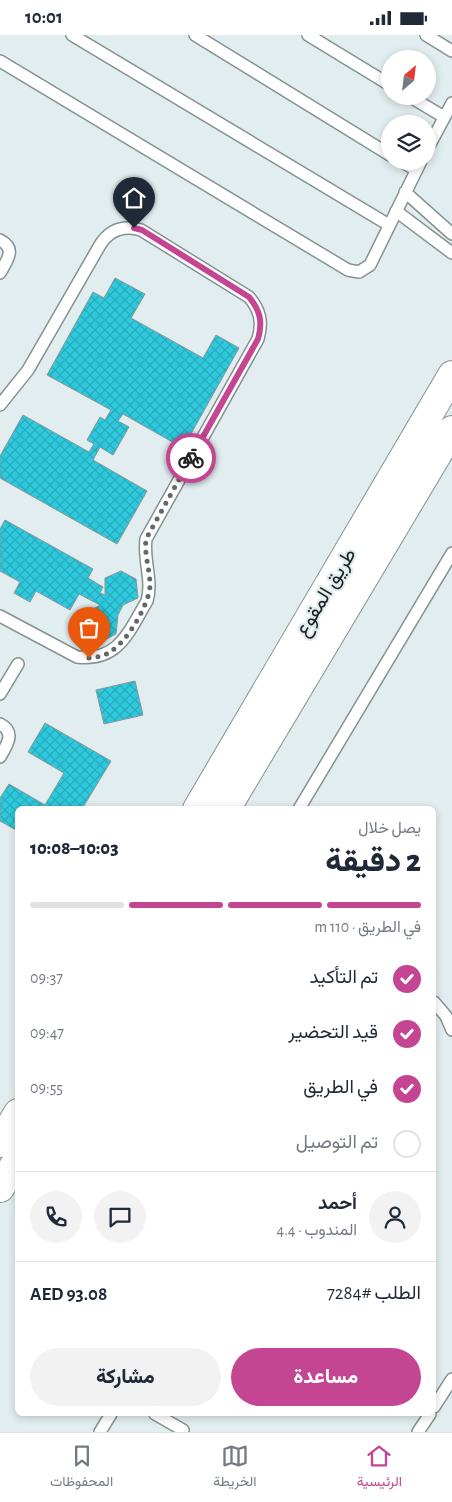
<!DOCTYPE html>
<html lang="ar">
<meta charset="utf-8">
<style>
:root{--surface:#fff;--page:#f2f2f3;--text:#1f2937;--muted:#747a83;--line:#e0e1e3;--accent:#c44693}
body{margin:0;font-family:"Alegreya Sans",Vazirmatn,sans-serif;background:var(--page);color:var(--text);direction:rtl;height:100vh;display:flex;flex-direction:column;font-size:19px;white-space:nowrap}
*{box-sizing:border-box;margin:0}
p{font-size:16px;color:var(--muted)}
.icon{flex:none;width:28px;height:28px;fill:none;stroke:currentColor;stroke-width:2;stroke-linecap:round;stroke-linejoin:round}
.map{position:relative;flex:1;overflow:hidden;direction:ltr}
.side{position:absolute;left:15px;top:771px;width:421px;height:610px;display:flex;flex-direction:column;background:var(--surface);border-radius:8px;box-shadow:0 2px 8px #0003;direction:rtl}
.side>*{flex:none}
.needle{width:32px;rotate:28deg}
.buttons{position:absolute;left:381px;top:15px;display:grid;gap:10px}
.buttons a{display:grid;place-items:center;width:55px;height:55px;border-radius:50%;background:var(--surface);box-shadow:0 2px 8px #0003;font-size:25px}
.pin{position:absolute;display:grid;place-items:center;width:42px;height:42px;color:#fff;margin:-51px -21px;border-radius:50% 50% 50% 0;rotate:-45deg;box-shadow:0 0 5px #0007}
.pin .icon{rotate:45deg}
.courier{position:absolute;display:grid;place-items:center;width:50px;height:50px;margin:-25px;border:4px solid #c44693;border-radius:50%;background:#fff;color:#222;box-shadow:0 1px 6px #0007}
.summary em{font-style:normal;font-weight:800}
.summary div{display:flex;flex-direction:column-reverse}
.summary{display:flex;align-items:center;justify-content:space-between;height:85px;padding:0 15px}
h1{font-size:32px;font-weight:800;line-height:38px}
.bar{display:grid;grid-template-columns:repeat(4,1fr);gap:8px 5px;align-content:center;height:60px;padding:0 15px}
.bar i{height:6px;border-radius:4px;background:var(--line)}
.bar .current{background:var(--accent)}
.bar p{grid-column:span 4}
.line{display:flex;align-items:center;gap:12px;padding:0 15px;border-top:1px solid var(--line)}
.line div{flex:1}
.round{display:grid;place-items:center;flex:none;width:52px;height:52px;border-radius:26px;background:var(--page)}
ol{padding:0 15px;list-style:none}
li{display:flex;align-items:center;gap:15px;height:55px}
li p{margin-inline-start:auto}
li .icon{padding:5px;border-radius:50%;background:var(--accent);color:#fff;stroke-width:4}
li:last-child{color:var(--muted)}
li i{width:28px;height:28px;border:2px solid var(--line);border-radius:50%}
.button{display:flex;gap:10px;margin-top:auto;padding:10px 15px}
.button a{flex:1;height:58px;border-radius:30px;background:var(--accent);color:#fff;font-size:20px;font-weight:800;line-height:58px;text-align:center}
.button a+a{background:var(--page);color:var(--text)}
.status{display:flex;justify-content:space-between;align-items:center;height:35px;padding:0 25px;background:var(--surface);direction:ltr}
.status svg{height:14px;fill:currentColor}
.tab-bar{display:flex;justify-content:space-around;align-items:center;height:70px;border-top:1px solid var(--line);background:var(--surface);font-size:14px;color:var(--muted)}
.tab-bar a{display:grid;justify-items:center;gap:2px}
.tab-bar .current{color:var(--accent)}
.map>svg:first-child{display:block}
.building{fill:url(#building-cross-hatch);stroke:#8b9597}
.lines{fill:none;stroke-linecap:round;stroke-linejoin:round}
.service-casing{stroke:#869193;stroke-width:14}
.primary-casing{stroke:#869193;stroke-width:30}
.service{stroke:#fff;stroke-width:11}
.primary{stroke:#fff;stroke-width:28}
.done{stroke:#626869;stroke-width:5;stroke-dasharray:0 9}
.route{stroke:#c44693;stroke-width:6}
.labels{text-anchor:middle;stroke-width:4.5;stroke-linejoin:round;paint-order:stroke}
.street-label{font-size:20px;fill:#1d2121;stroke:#e2edef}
</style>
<div class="status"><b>10:01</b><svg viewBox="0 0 49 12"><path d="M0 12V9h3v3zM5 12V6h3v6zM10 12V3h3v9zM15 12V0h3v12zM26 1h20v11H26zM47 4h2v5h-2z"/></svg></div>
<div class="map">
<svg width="452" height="1397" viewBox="0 0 452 1397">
<defs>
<pattern id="building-cross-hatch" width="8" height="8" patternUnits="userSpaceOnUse" patternTransform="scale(1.25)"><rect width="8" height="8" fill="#2ec9dd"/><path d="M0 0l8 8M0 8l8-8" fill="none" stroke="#28acbd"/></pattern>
</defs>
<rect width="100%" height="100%" fill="#e2edef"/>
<path class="building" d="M115 243 145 259 131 283 203 323 216 300 239 313 183 413 123 379 118 386 129 392 113 420 100 412 93 425 147 456 117 509 0 443V421L23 380 89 417 94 409 87 405 100 382 105 385 111 375 47 340 93 257 104 263Z
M5 485 93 534 88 543 103 552 100 558 105 560V543L121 536 136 544 138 563 123 570 118 580 116 599 101 607 86 599 85 579 100 570 79 559 70 575 36 556 30 567 14 558 20 547 0 536V494Z
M135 646 143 680 104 689 96 655Z
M45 688 111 726 82 774H18V796L0 786V763L9 749 45 770 64 738 28 717Z"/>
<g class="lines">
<defs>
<path id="service" d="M72 0 389 190
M195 0 390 120
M308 0 390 50
M426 0 452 16
M0 26 348 235 359 237 370 230 421 126
M409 61 444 82
M428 113 452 68
M401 126 416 135
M405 157 452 199
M396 176 452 218
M0 205C17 214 7 225 0 238
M0 370 28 335 100 210C110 194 124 190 141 195L249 262C260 275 263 287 258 304L146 504C143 525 153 545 147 566 129 596 119 627 77 622L0 581
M0 659 18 629
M0 689C16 697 7 710 0 722
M299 774 452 518
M434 967 446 981 452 995
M434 1372 452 1344
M155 1379 183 1395
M100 1397 111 1379
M418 1397 430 1379"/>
<path id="primary" d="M197 774 452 340
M226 774 452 395
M0 1108 18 1078
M0 1153 18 1124"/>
</defs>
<use href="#service" class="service-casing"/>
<use href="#primary" class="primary-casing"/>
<use href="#service" class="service"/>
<use href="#primary" class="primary"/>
</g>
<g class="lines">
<path class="done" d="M89 623C97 622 105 621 111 616 127 607 150 568 150 550 150 534 144 520 146 504L191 423"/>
<path class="route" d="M134 193 142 195 249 262C260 275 263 287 258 304L191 423"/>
</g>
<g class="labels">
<g class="street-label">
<text transform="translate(325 557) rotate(-59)" y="7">طريق المقوع</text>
</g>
</g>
</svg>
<div class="buttons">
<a><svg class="needle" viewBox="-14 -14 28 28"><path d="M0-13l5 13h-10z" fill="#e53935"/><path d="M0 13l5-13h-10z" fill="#747a83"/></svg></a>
<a><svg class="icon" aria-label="layers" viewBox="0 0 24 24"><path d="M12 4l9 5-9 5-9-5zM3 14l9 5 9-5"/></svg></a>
</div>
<div class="pin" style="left:89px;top:623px;background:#ea580c"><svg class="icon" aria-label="bag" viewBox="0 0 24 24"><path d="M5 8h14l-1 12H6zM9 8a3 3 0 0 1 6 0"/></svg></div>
<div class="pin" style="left:134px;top:193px;background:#1f2937"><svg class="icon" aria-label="home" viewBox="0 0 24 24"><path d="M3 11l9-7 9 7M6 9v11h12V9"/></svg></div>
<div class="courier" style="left:191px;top:423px"><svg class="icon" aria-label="bike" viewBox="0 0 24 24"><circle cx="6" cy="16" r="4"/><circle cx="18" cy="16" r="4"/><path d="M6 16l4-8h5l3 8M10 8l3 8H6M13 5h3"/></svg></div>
<section class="side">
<div class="summary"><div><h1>2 دقيقة</h1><p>يصل خلال</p></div><em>10:03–10:08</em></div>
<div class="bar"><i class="current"></i><i class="current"></i><i class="current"></i><i></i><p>في الطريق · 110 m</p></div>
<ol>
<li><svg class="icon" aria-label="check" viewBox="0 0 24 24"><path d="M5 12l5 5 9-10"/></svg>تم التأكيد<p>09:37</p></li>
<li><svg class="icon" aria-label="check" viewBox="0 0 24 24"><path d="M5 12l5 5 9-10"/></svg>قيد التحضير<p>09:47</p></li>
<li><svg class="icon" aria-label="check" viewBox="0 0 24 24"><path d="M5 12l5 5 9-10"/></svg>في الطريق<p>09:55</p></li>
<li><i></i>تم التوصيل</li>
</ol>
<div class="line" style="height:90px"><a class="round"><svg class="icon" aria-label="person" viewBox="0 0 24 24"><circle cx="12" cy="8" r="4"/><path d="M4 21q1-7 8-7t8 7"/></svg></a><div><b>أحمد</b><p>المندوب · 4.4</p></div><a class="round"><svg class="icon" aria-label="chat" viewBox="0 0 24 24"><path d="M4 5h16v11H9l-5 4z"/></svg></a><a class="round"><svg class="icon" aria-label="phone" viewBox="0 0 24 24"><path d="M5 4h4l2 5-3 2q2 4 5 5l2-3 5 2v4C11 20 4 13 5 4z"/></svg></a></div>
<div class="line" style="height:65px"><div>الطلب #7284</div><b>AED 93.08</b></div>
<div class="button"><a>مساعدة</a><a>مشاركة</a></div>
</section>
</div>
<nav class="tab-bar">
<a class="current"><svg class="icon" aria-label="home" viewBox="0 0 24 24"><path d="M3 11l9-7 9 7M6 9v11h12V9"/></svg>الرئيسية</a>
<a><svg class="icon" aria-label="map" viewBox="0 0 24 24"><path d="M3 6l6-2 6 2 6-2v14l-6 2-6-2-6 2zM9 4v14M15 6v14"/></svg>الخريطة</a>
<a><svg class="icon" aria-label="saved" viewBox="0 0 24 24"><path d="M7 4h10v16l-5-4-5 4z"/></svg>المحفوظات</a>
</nav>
